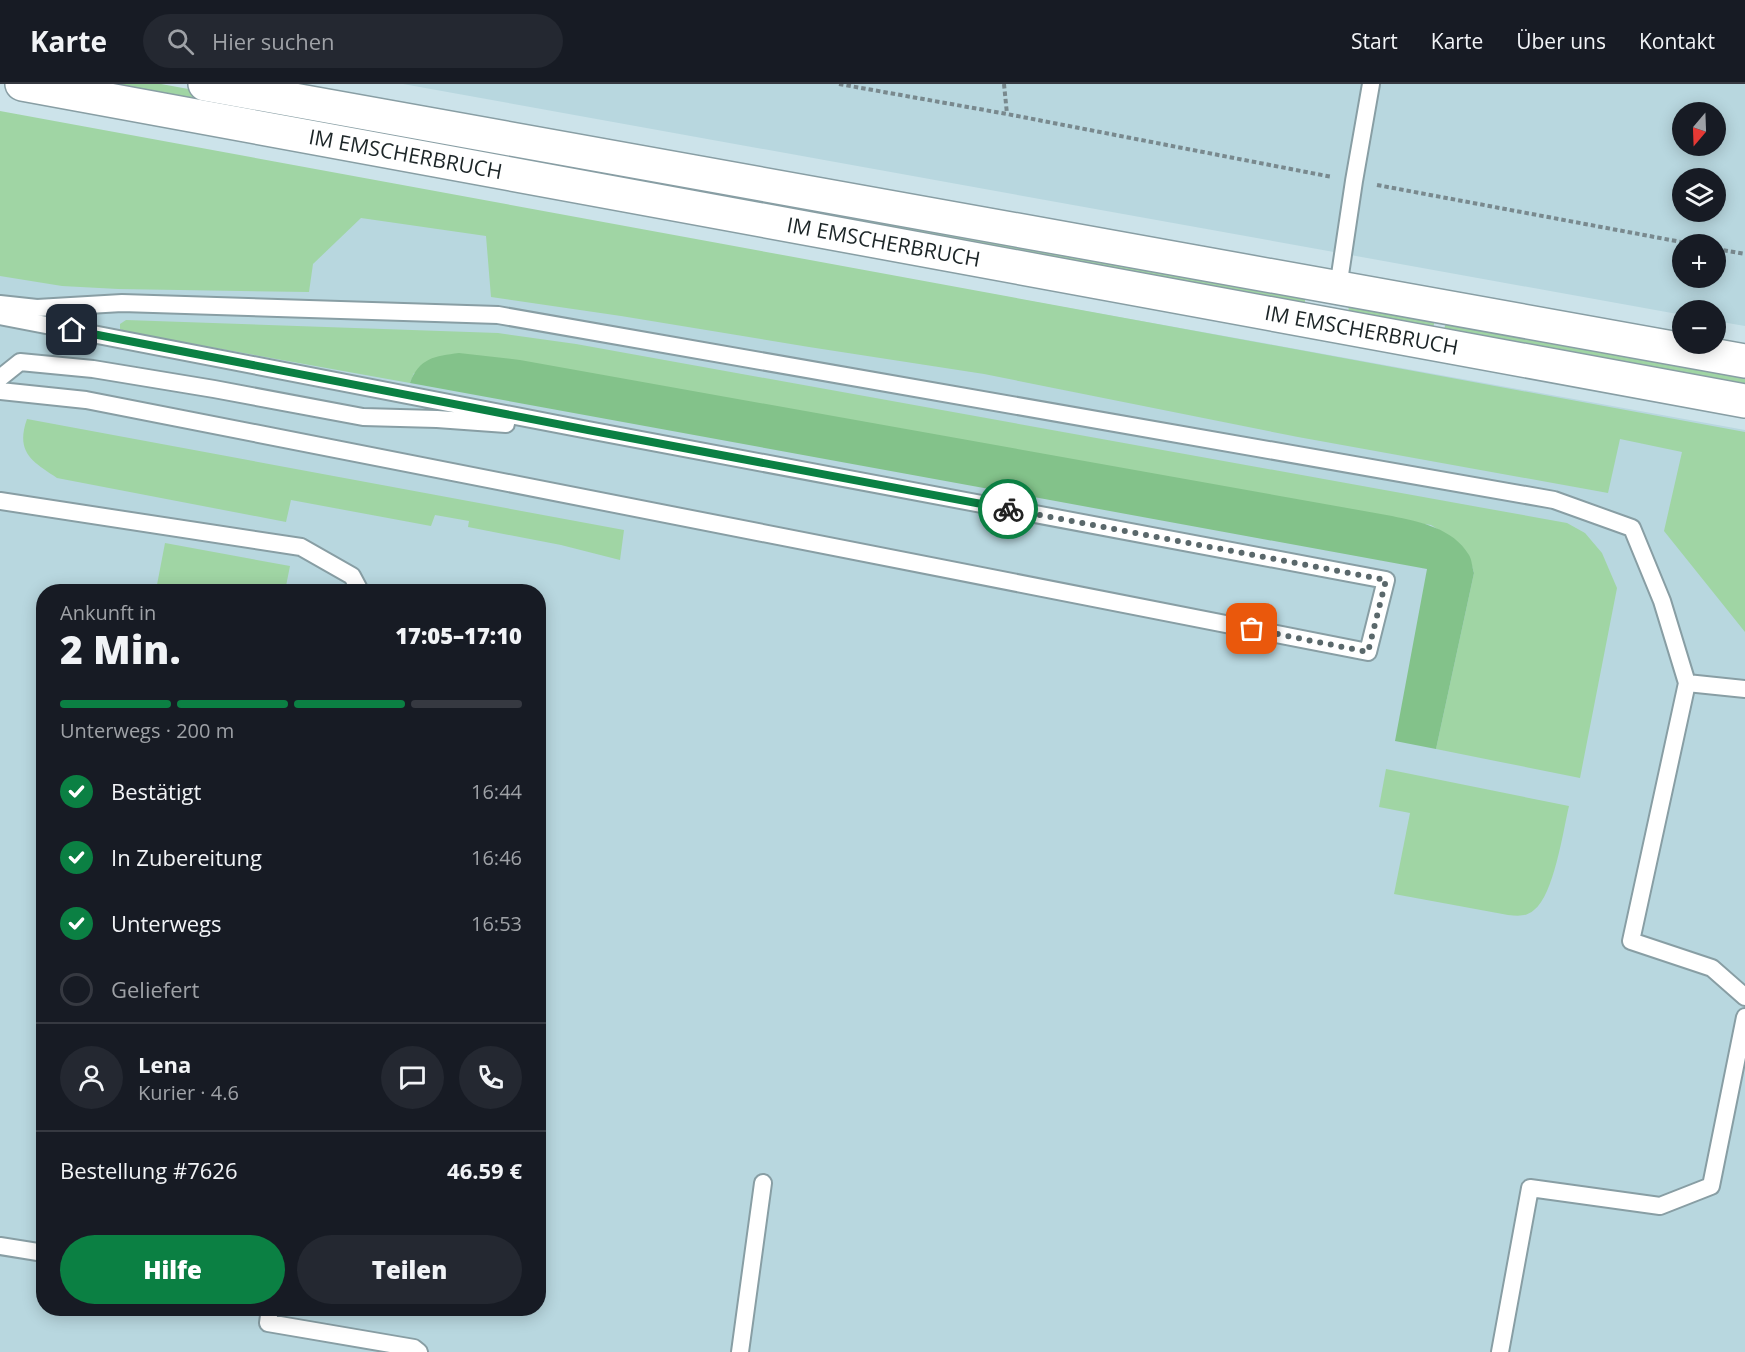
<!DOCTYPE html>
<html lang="de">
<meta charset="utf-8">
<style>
:root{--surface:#171b24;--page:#242831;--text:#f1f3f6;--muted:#9ea1a6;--line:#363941;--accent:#0b8043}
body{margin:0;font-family:"Open Sans",sans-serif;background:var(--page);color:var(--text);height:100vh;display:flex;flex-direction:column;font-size:22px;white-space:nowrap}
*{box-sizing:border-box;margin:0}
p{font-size:20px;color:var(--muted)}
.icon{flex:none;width:33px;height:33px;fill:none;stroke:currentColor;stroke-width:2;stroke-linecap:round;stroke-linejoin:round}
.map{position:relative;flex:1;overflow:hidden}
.sheet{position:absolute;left:36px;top:500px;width:510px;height:732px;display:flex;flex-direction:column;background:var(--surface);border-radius:24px;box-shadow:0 3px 15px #0003}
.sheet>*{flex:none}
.needle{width:39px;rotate:199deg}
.fabs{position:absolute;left:1672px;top:18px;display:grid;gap:12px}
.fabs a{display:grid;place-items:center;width:54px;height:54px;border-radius:50%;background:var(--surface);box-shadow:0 3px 15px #0003;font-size:30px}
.pin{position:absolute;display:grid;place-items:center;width:51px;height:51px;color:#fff;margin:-26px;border-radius:12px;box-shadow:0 3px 9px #0006}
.courier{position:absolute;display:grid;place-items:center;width:60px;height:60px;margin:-30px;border:4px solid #0b8043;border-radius:50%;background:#fff;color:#222;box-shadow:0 2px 8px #0007}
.overview em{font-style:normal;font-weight:800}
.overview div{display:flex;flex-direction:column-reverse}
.overview{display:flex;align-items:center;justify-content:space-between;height:102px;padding:0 24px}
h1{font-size:39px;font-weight:800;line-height:45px}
.bar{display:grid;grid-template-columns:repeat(4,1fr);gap:9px 6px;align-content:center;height:72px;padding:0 24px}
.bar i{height:8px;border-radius:4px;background:var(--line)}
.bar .selected{background:var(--accent)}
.bar p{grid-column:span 4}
.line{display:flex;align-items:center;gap:15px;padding:0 24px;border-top:2px solid var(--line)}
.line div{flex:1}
.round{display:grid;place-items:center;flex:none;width:63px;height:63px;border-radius:32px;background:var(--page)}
ol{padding:0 24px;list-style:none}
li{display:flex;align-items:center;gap:18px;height:66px}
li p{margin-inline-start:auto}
li .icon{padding:6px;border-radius:50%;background:var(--accent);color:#fff;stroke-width:4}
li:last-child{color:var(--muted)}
li i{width:33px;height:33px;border:3px solid var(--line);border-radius:50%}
.cta{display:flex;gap:12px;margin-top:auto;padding:12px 24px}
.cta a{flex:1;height:69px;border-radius:36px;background:var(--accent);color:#fff;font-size:24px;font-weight:800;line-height:69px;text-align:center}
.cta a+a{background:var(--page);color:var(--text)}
header{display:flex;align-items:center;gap:36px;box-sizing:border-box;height:84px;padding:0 30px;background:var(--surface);border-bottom:2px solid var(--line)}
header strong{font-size:28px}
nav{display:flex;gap:33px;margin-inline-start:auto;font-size:21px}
.search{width:420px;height:54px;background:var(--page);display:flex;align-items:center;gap:15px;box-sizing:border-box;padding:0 21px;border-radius:33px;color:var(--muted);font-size:22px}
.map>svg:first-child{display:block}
.built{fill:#b8d7df;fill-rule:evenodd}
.green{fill:#a0d5a4}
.forest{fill:#83c28a}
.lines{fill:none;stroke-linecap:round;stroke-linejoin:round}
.lane-casing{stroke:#889ea4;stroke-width:20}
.secondary-casing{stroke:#889ea4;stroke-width:36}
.path{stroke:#79898e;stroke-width:4;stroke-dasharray:4.5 3;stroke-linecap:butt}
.lane{stroke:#fff;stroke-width:16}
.secondary{stroke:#fff;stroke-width:33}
.done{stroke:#5a686b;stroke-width:6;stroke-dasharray:0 10.8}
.route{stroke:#0b8043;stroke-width:8}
.labels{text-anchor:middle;stroke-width:5;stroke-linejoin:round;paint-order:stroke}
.street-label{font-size:21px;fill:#1c2527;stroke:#cce3ea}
</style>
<header>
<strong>Karte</strong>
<div class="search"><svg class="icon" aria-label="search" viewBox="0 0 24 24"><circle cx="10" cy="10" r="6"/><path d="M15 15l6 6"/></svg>Hier suchen</div>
<nav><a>Start</a><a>Karte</a><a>Über uns</a><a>Kontakt</a></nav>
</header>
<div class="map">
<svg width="1745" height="1268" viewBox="0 0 1745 1268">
<rect width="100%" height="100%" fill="#cce3ea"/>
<path class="built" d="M403 0H1745V242L1716 237V226H1683V231ZM1683 28H1716V62H1683ZM1683 94H1716V128H1683ZM1683 160H1716V194H1683Z
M0 31 1745 346V1268H0ZM44 507H538V1224H44Z"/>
<path class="green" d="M87 0H161L1305 209V222Z
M0 27 1745 348V548L1664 447 1682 368 1620 355 1608 409 1298 353 984 290 809 263 621 232 491 213 486 152 361 134 313 180 309 208 118 205 62 202 0 192Z
M1348 218 1435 233 1433 246 1349 230Z
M1446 235 1745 288V302L1444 248Z
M126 236 498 249 576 260 1567 439 1585 449 1602 469 1617 504 1580 694 1436 665 1474 489C1467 460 1455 456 1431 441L414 289 410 299 127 248 120 245V240Z
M27 335 624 446 620 476 561 461 468 443 469 437 435 431 431 442 291 416 286 438 57 394C33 378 15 369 27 335Z
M165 459 290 482 285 507 156 506Z
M1386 685 1569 722C1563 747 1554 811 1534 826 1526 833 1518 832 1508 831L1394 810 1410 729 1379 723Z"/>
<path class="forest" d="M459 269 520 276 1392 432C1420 438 1453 444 1469 471 1472 476 1472 483 1474 489L1436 665 1395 657 1427 485 410 299C419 274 435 272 459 269Z"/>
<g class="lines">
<defs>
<path id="lane" d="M1338 204 1354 97 1371 0
M0 220 37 224 122 219 498 231 1554 416 1632 444 1662 517 1687 599 1631 857 1712 884 1745 913
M0 232 588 346 1386 496 1368 568 86 316 0 307
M0 294 20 278 93 285 214 305 363 333 437 335 506 340
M0 417 301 463 352 492 360 507
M1687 599 1745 605
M0 1162 44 1169
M270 1224 268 1239 414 1264 419 1268
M740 1268 763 1099
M1500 1268 1530 1104 1660 1122 1711 1102 1745 933"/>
<g id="secondary">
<path id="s1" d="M22 0 1745 317"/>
<path d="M205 0 1745 277"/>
</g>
</defs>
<use href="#lane" class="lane-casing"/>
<use href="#secondary" class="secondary-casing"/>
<path class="path" d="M839 0 1007 30 1332 93
M1004 0 1007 30
M1377 101 1692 160
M1716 165 1745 170"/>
<use href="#lane" class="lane"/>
<use href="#secondary" class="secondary"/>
</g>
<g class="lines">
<path class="done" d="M1008 425 1386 496 1368 568 1252 545"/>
<path class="route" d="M72 246 588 346 1008 425"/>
</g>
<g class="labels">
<g class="street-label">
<text dy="7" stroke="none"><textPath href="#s1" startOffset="390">IM EMSCHERBRUCH</textPath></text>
<text dy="7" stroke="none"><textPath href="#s1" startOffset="876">IM EMSCHERBRUCH</textPath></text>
<text dy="7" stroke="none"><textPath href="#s1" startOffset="1362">IM EMSCHERBRUCH</textPath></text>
</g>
</g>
</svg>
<div class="fabs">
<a><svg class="needle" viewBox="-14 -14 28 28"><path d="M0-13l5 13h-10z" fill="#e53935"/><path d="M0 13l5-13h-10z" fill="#9ea1a6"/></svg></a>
<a><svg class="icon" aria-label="layers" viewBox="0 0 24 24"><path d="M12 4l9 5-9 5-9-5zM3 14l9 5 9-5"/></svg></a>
<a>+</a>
<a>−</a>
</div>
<div class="pin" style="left:1252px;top:545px;background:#ea580c"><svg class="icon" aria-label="bag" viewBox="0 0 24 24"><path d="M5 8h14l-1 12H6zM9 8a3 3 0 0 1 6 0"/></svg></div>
<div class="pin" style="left:72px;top:246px;background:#1f2937"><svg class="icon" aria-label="home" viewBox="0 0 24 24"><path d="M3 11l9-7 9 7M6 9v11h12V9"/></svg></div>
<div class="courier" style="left:1008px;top:425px"><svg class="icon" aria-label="bike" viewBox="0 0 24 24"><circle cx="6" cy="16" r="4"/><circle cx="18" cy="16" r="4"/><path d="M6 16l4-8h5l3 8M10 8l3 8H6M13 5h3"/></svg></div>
<section class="sheet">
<div class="overview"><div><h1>2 Min.</h1><p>Ankunft in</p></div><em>17:05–17:10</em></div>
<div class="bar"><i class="selected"></i><i class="selected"></i><i class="selected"></i><i></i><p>Unterwegs · 200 m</p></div>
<ol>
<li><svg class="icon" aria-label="check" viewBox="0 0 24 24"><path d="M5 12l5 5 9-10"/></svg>Bestätigt<p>16:44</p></li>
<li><svg class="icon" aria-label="check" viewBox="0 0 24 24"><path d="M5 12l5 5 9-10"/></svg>In Zubereitung<p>16:46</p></li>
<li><svg class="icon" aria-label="check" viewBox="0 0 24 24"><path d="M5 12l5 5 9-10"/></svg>Unterwegs<p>16:53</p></li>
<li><i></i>Geliefert</li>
</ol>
<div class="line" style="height:108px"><a class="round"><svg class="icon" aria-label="person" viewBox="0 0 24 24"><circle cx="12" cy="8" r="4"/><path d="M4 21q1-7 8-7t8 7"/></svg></a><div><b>Lena</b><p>Kurier · 4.6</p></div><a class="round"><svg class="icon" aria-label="chat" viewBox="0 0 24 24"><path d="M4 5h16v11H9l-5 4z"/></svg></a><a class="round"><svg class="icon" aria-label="phone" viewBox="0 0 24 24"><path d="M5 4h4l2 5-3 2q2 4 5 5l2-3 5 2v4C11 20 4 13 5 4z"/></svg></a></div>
<div class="line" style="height:78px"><div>Bestellung #7626</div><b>46.59 €</b></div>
<div class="cta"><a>Hilfe</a><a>Teilen</a></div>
</section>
</div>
